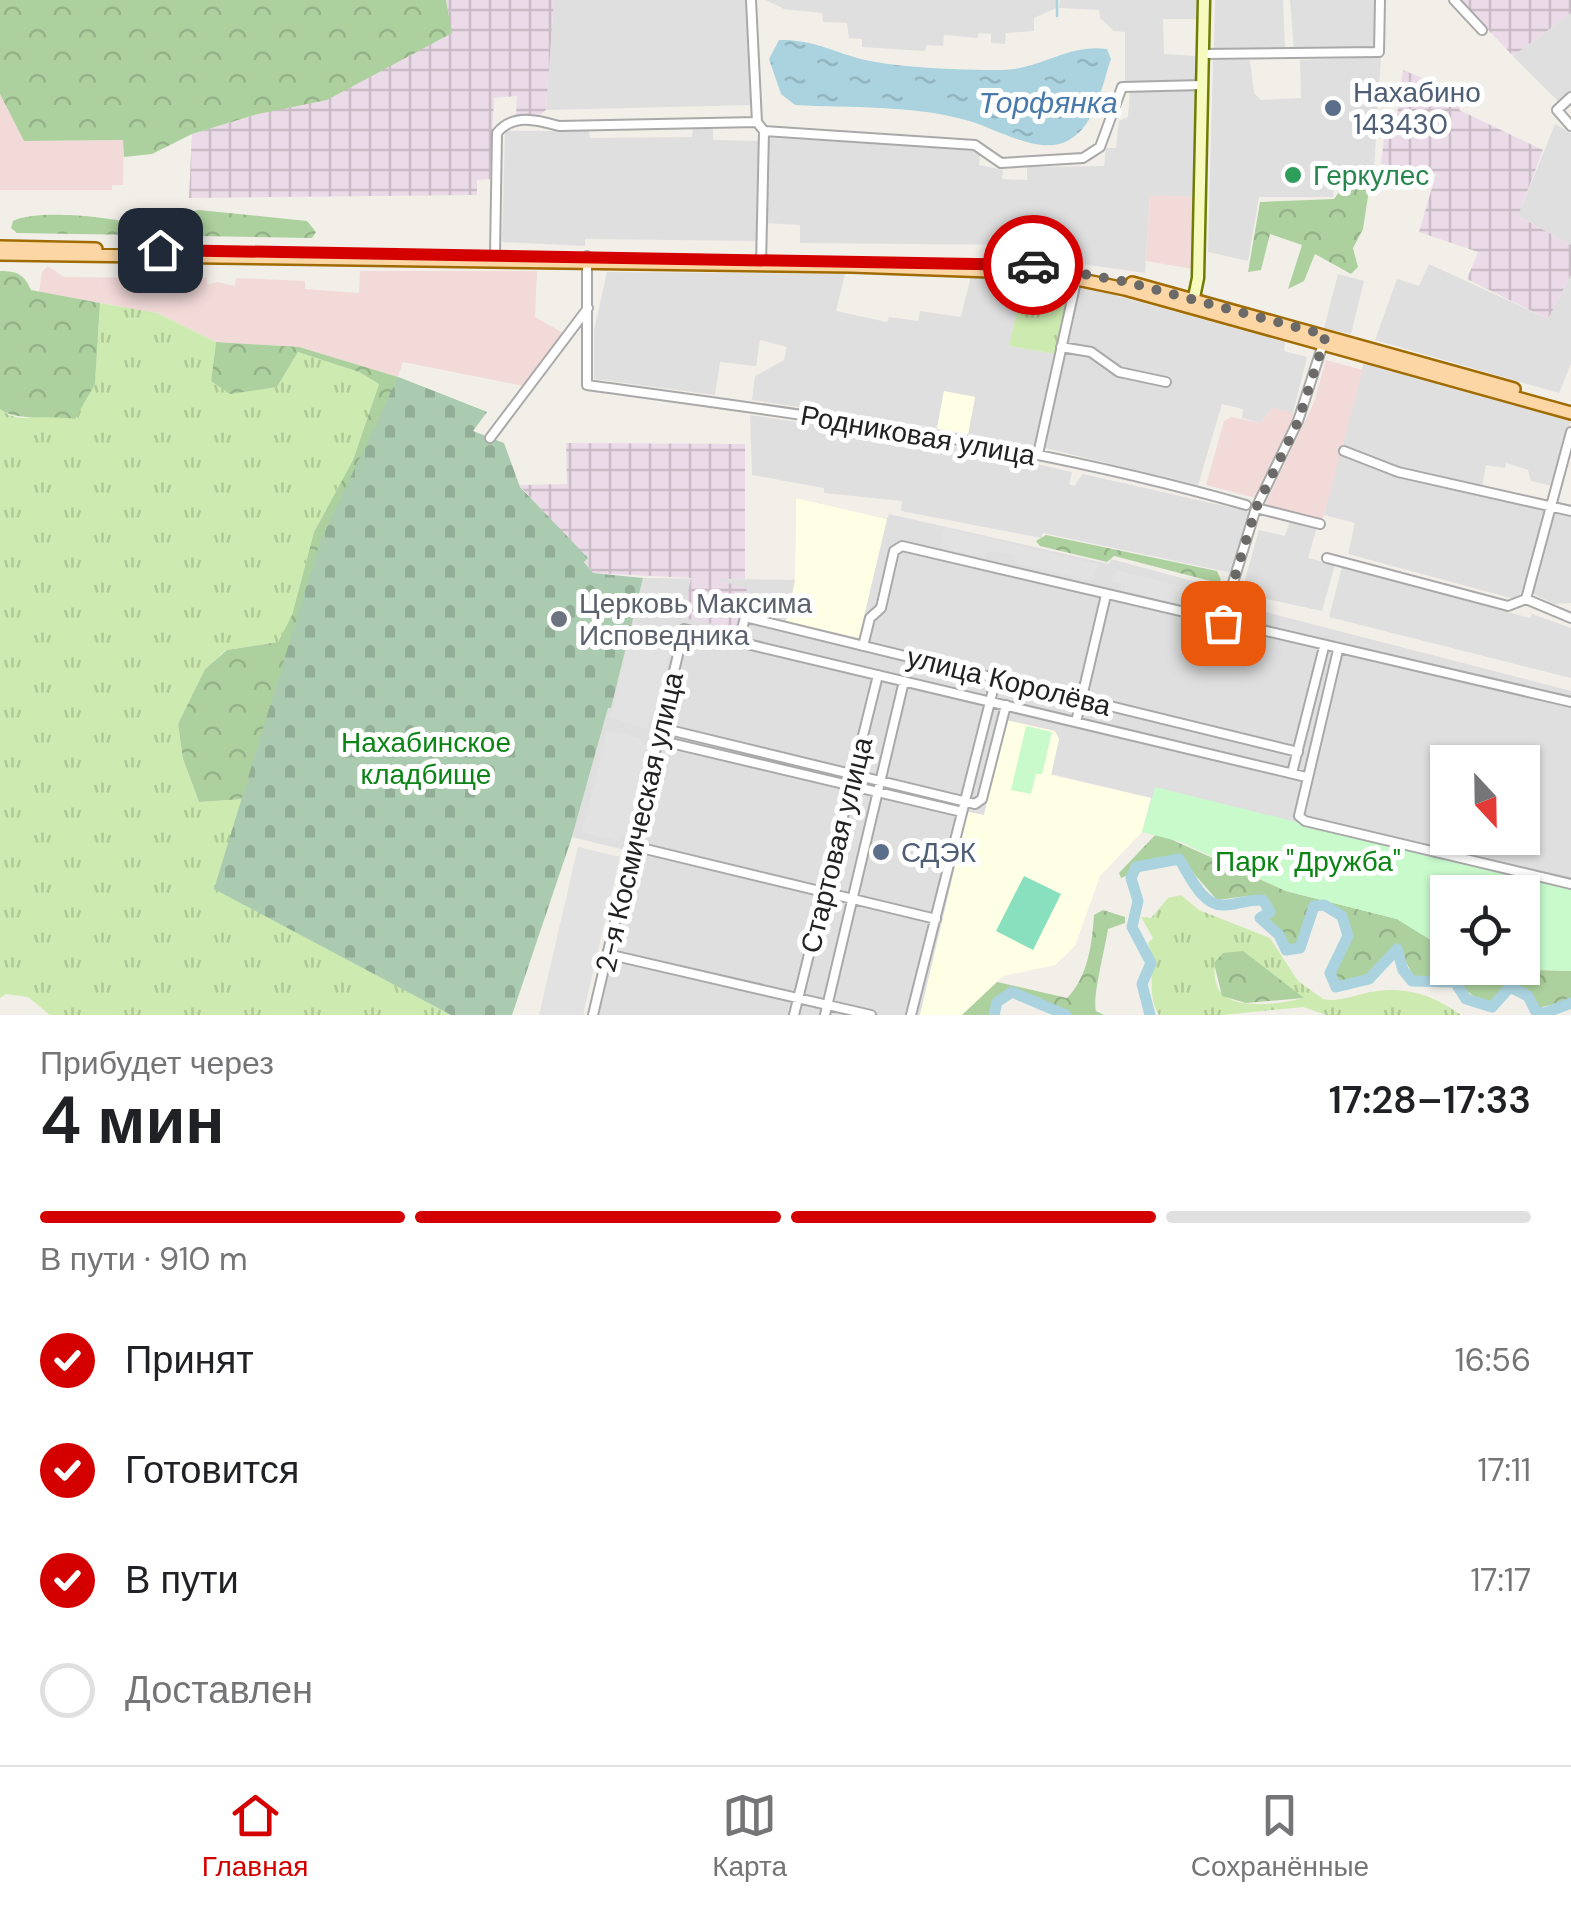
<!DOCTYPE html>
<html lang="ru">
<meta charset="utf-8">
<style>
:root{--surface:#fff;--page:#f6f6f6;--text:#202124;--muted:#757577;--line:#e0e0e0;--accent:#d40000}
body{margin:0;font-family:"DM Sans",sans-serif;background:var(--page);color:var(--text);height:100vh;display:flex;flex-direction:column;font-size:38px;white-space:nowrap}
*{box-sizing:border-box;margin:0}
p{font-size:32px;color:var(--muted)}
.icon{flex:none;width:55px;height:55px;fill:none;stroke:currentColor;stroke-width:2;stroke-linecap:round;stroke-linejoin:round}
.map{position:relative;height:1015px;overflow:hidden}
.details{display:flex;flex-direction:column;background:var(--surface);flex:1}
.details>*{flex:none}
.needle{width:65px;rotate:158deg}
.buttons{position:absolute;left:1430px;top:745px;display:grid;gap:20px}
.buttons a{display:grid;place-items:center;width:110px;height:110px;border-radius:0px;background:var(--surface);box-shadow:0 2px 8px #0004;font-size:50px}
.pin{position:absolute;display:grid;place-items:center;width:85px;height:85px;color:#fff;margin:-42px;border-radius:20px;box-shadow:0 5px 15px #0006}
.courier{position:absolute;display:grid;place-items:center;width:100px;height:100px;margin:-50px;border:8px solid #d40000;border-radius:50%;background:#fff;color:#222;box-shadow:0 2px 12px #0007}
.headline em{font-style:normal;font-weight:600}
.headline div{display:flex;flex-direction:column-reverse}
.headline{display:flex;align-items:center;justify-content:space-between;height:170px;padding:0 40px}
h1{font-size:65px;font-weight:600;line-height:75px}
.bar{display:grid;grid-template-columns:repeat(4,1fr);gap:15px 10px;align-content:center;height:120px;padding:0 40px}
.bar i{height:12px;border-radius:8px;background:var(--line)}
.bar .on{background:var(--accent)}
.bar p{grid-column:span 4}
ol{padding:0 40px;list-style:none}
li{display:flex;align-items:center;gap:30px;height:110px}
li p{margin-inline-start:auto}
li .icon{padding:10px;border-radius:50%;background:var(--accent);color:#fff;stroke-width:4}
li:last-child{color:var(--muted)}
li i{width:55px;height:55px;border:5px solid var(--line);border-radius:50%}
.tab-bar{display:flex;justify-content:space-around;align-items:center;height:140px;border-top:2px solid var(--line);background:var(--surface);font-size:28px;color:var(--muted)}
.tab-bar a{display:grid;justify-items:center;gap:5px}
.tab-bar .on{color:var(--accent)}
.map>svg:first-child{display:block}
.residential{fill:#e0dfdf;fill-rule:evenodd}
.commercial{fill:#f2dad9}
.industrial{fill:url(#industrial-grid)}
.education{fill:#ffffe5}
.grass{fill:url(#grass-tufts);fill-rule:evenodd}
.forest{fill:url(#forest-crowns)}
.cemetery{fill:url(#cemetery-stones)}
.park{fill:#c8facc}
.pitch{fill:#88e0be}
.parking{fill:#e2e2e2}
.water{fill:url(#water-ripples)}
.lines{fill:none;stroke-linecap:round;stroke-linejoin:round}
.stream{stroke:#aad3df;stroke-width:2.5}
.river{stroke:#aad3df;stroke-width:11}
.minor-casing{stroke:#a9a9a9;stroke-width:12}
.secondary-casing{stroke:#707d05;stroke-width:15}
.primary-casing{stroke:#a06b00;stroke-width:16}
.minor{stroke:#fff;stroke-width:8}
.secondary{stroke:#f7fabf;stroke-width:10}
.primary{stroke:#fcd6a4;stroke-width:11}
.done{stroke:#6b6a68;stroke-width:10;stroke-dasharray:0 18}
.route{stroke:#d40000;stroke-width:12}
.service-dot{fill:#5c6f8a;stroke:#fff;stroke-width:4}
.leisure-dot{fill:#2e9e5b;stroke:#fff;stroke-width:4}
.worship-dot{fill:#6b7280;stroke:#fff;stroke-width:4}
.labels{text-anchor:middle;stroke-width:10;stroke-linejoin:round;paint-order:stroke}
.service-label{font-size:28px;fill:#4e5e75;stroke:#fff;text-anchor:start}
.leisure-label{font-size:28px;fill:#27864d;stroke:#fff;text-anchor:start}
.street-label{font-size:28px;fill:#222;stroke:#fff}
.worship-label{font-size:28px;fill:#5b616d;stroke:#fff;text-anchor:start}
.park-label{font-size:28px;fill:#0c8416;stroke:#fff}
.water-label{font-size:30px;font-style:italic;fill:#4a7aab;stroke:#fff}
</style>
<div class="map">
<svg width="1571" height="1015" viewBox="0 0 1571 1015">
<defs>
<pattern id="industrial-grid" width="8" height="8" patternUnits="userSpaceOnUse" patternTransform="scale(2.5)"><rect width="8" height="8" fill="#ebdbe8"/><path d="M0 4h8M4 0v8" fill="none" stroke="#c9bcc7"/></pattern>
<pattern id="grass-tufts" width="24" height="20" patternUnits="userSpaceOnUse" patternTransform="scale(2.5)"><rect width="24" height="20" fill="#cdebb0"/><path d="M3 7l-1-3M5 7V3M7 7l1-3M15 17l-1-3M17 17v-4M19 17l1-3" fill="none" stroke="#b0c997"/></pattern>
<pattern id="forest-crowns" width="20" height="18" patternUnits="userSpaceOnUse" patternTransform="scale(2.5)"><rect width="20" height="18" fill="#add19e"/><path d="M2 6a3 3 0 1 1 6 0M12 15a3 3 0 1 1 6 0" fill="none" stroke="#95b388"/></pattern>
<pattern id="cemetery-stones" width="16" height="16" patternUnits="userSpaceOnUse" patternTransform="scale(2.5)"><rect width="16" height="16" fill="#aacbaf"/><path d="M2 7V4a2 2 0 0 1 4 0v3zM10 15v-3a2 2 0 0 1 4 0v3z" fill="#92ae96"/></pattern>
<pattern id="water-ripples" width="26" height="14" patternUnits="userSpaceOnUse" patternTransform="scale(2.5)"><rect width="26" height="14" fill="#aad3df"/><path d="M2 4q2-2 4 0t4 0M15 11q2-2 4 0t4 0" fill="none" stroke="#92b5bf"/></pattern>
</defs>
<rect width="100%" height="100%" fill="#f2efe9"/>
<path class="residential" d="M554 0H748L753 105 546 110Z
M766 0H1057L1056 8 1034 18V31L1006 33 1005 44 991 43V34L978 33V38L944 35 943 46 927 45 925 51 862 47V39L849 38 847 23 823 22 822 13 784 9Z
M1060 0H1197V19H1163L1164 54 1197 56V83L1125 82V32L1114 31 1100 18 1099 10 1059 8Z
M1215 0H1283L1285 50H1214Z
M1290 0H1376L1377 48 1294 51Z
M1571 13V92L1559 102 1513 56Z
M1381 57 1374 170 1335 168 1333 197H1259L1248 261 1208 252 1213 60H1250L1254 93 1261 100 1301 98 1300 60Z
M1130 89H1196L1194 197 1150 196 1145 273 1025 256 1024 245 800 243V225L765 223 769 138 968 148 980 155 979 165 1003 170 1002 179 1027 180V167L1104 166 1106 148H1116L1119 121 1128 117Z
M1555 124 1571 133V245L1518 216Z
M713 126V140L761 141 757 241 585 239V246L502 242 505 131H589L590 138 692 137 693 127Z
M1429 264 1548 319 1571 275V364L1559 393 1375 340 1397 279 1419 286Z
M607 272 845 274 836 311 887 322 889 317 918 321 920 311 961 317 971 276 1024 280 1009 346 1056 354 1036 447 968 434 975 397 944 392 937 428 752 400 755 376 784 360 787 347 760 340 756 366 720 362 715 395 594 379V330Z
M1338 274 1364 281 1351 334 1324 328Z
M1081 286 1285 342 1284 351 1307 357 1293 413 1272 408 1260 423 1242 418 1243 409 1222 404 1198 485 1045 448Z
M1364 362 1571 421 1552 486 1531 481 1528 470 1506 463 1505 468 1486 465 1482 487 1464 485 1393 467 1341 444Z
M750 415 910 438 1024 461 1072 472 1069 484 1074 486 1083 474 1251 512 1232 573 1043 533 1041 538 901 511 902 501 824 493V488L752 475Z
M1339 454 1404 476 1548 510 1523 596 1518 600 1348 554 1355 523 1324 515Z
M796 498 887 519 889 514 1109 564 1111 559 1241 594 1259 530 1285 536 1290 521 1317 527 1308 558 1335 565 1322 611 1243 594 1246 607 1571 691V971L1504 968H1522V892H1448L1447 950 1397 919 1157 833 1142 832 1151 798 1051 774 1059 739 1006 721 984 816 968 812 920 1015H589L629 851 572 837 608 707H611L643 578 795 580ZM1448 762H1522V838H1448Z
M1553 511 1571 516V603L1554 604 1532 593Z
M1342 567 1530 618 1532 614 1571 628V678L1329 617Z"/>
<path class="commercial" d="M0 94 24 141 124 140 123 185H112V190H0Z
M1150 195 1194 197 1193 269 1146 261Z
M48 266 64 277 207 278V285L218 282 235 286 236 278 305 281V289L359 293 360 271H537L535 317 563 333 524 386 403 362 398 377 299 347 216 342 157 313 39 292 42 272Z
M1326 360 1363 370 1322 522 1264 507 1314 402Z
M1272 408 1293 413 1294 418 1256 498 1206 485 1224 421 1231 417 1260 423Z"/>
<path class="industrial" d="M446 0H554L546 110 537 117 516 116 517 96 494 98 490 179 477 180V195L189 198 192 134 258 114 451 33Z
M1460 0H1571V13L1513 56Z
M1403 70 1463 95 1459 110 1543 150 1518 216 1571 245V275L1548 319 1467 279 1478 252 1419 232 1436 174 1381 164 1385 130 1395 131Z
M566 443 745 444V579H713L747 588 738 629 683 618 691 578 593 573 584 561 587 559 519 485 567 484Z"/>
<path class="education" d="M944 391 975 397 968 434 937 428Z
M796 498 887 519 859 638 786 621 795 581Z
M1006 720 1055 731 1059 739 1051 775 1151 798 1142 832 1100 876 1075 946 1055 965 1003 976 962 1015H920L968 812 984 815Z"/>
<path class="grass" d="M1024 280 1071 286 1056 354 1009 346Z
M100 303 157 313 216 342 211 381 254 390 277 387 298 352 359 372 379 384 353 460 314 532 292 615 278 642 226 650 205 669 178 724 183 759 199 802 244 799 215 889 451 1015H50L28 997 6 994 0 998V409C29 434 69 400 95 384Z
M1181 895 1199 910 1270 938 1298 981 1323 999C1336 1002 1349 997 1362 994 1400 984 1431 993 1461 1015H1326L1303 1007 1222 1015H1159C1145 994 1157 966 1148 943L1153 938 1141 917 1151 918 1168 898ZM1223 953 1304 998C1281 1004 1223 1013 1216 983 1213 969 1214 964 1223 953Z"/>
<path class="forest" d="M0 0H446L452 33 327 100 258 114 192 134 152 154 124 157 123 140 24 141 0 94Z
M1344 171 1371 177 1363 229 1353 248 1358 267 1351 274 1315 254 1304 281 1288 289 1302 245 1270 234 1261 270 1248 272 1260 202 1334 199 1342 188 1337 176Z
M199 210 307 221 316 232 312 238 17 233 11 228 13 221C35 210 97 216 121 221 134 223 183 213 199 210Z
M0 271C17 271 24 274 31 290L100 303 95 384 75 419C53 415 16 422 0 409Z
M216 342 299 347 398 377 487 412 469 432 266 785 244 799 199 802 183 759 178 724 205 669 227 650 278 642 292 615 314 532 353 460 379 384 359 372 298 352 277 387 230 394 211 381Z
M1046 535 1217 571 1221 580 1218 583 1114 556 1107 562 1040 546 1036 541Z
M1157 833 1286 891 1397 919 1447 950 1448 968 1571 971V1000L1538 1008 1526 989 1513 983 1498 999 1484 1004 1450 978 1414 977 1399 949 1393 947 1368 976 1339 984 1333 979C1344 945 1362 948 1336 911L1312 905 1307 910V932L1295 950 1287 948 1278 928 1265 921 1271 908 1268 901 1247 896 1217 900 1182 860 1167 858 1121 878 1119 873Z
M1103 910 1125 917V923L1108 929C1105 949 1092 998 1096 1011L1104 1015H1057L1031 999 1002 997 991 1015H962L997 982 1067 998C1088 977 1092 944 1094 915Z
M1243 951 1304 998 1246 1003 1222 996 1214 963 1223 953Z"/>
<path class="cemetery" d="M398 377 487 412 473 431 504 443 520 487 588 558 584 562 593 573 643 578 611 708H608L572 837 512 1015H451L214 889 320 542Z"/>
<path class="park" d="M1026 726 1052 732 1042 774H1036L1031 794 1011 790Z
M1155 787 1571 890V971L1504 968H1522V892H1448L1447 950 1397 919 1286 891 1181 842 1142 832Z"/>
<path class="pitch" d="M1024 876 1061 894 1033 950 996 931Z"/>
<path class="parking" d="M944 528 1098 564 1093 581 1015 563 1016 556 987 550 985 558 940 547Z
M1115 570 1209 593 1206 604 1198 603 1196 609 1125 591V585L1112 582Z
M634 620 674 634 654 717H650L647 728 610 718Z
M607 730 644 739 643 745 648 746 626 834H621L619 841 582 832Z
M578 847 620 857 583 1015H539Z"/>
<path class="water" d="M779 40C812 40 824 48 854 57 889 68 963 70 1001 70 1039 70 1069 43 1107 49L1111 59C1102 85 1096 125 1069 140 1040 157 996 128 966 120 912 105 851 108 795 105L781 94 769 59Z"/>
<g class="lines">
<path class="stream" d="M1057 16V0"/>
<path class="river" d="M994 1015 997 1002 1012 992 1066 1015
M1150 1015 1142 984 1151 963 1132 927 1138 901 1131 878 1136 867 1179 859C1189 874 1202 906 1223 905 1237 905 1247 899 1263 900L1270 912 1260 918 1279 935 1286 950 1300 948 1314 906 1324 905 1342 916 1348 936 1330 973 1336 987 1369 979 1397 949 1403 970 1412 981 1455 982 1466 999 1492 1007 1510 987 1528 996 1536 1012 1545 1013 1571 1003"/>
<defs>
<path id="minor" d="M751 0 757 122
M1454 0 1482 30
M1203 54 1379 52 1380 0
M1571 97 1557 110 1571 126
M495 254 497 133C513 113 538 120 559 126L757 122 764 131 975 145 1001 163 1083 158 1100 147 1122 87 1203 85
M587 256V385C808 415 1030 443 1246 505
M761 265 764 131
M1061 347 1091 352 1119 372 1166 382
M490 438 588 308
M1344 451 1398 472 1571 511
M1038 454 1077 277
M1256 508 1320 524
M1327 558 1508 606 1526 599 1571 618
M1229 596 1256 508 1298 421 1323 344
M1526 599 1571 432
M1214 619 1212 602 1229 596 1238 612 1225 623
M739 642 745 617 1298 752
M863 646 870 618 881 608 894 551 902 546 1571 702
M1338 650 1299 816 1305 821 1571 884
M1076 722 1106 595
M661 728 975 804 982 799 1006 705
M658 740 962 812
M1292 773 1324 647
M633 846 936 919
M607 954 871 1015
M593 1015 684 629 1306 777
M794 1015 878 675
M825 1015 904 681
M911 1015 996 678"/>
<path id="secondary" d="M1192 307 1198 278 1204 0"/>
<path id="primary" d="M0 247 96 249
M0 254 851 266 1048 273 1125 289 1571 413
M1132 283 1514 389"/>
</defs>
<use href="#minor" class="minor-casing"/>
<use href="#secondary" class="secondary-casing"/>
<use href="#primary" class="primary-casing"/>
<use href="#minor" class="minor"/>
<use href="#secondary" class="secondary"/>
<use href="#primary" class="primary"/>
</g>
<g class="lines">
<path class="done" d="M1033 265 1127 282 1326 335 1298 422 1256 508 1229 596 1236 602 1237 614 1223 623"/>
<path class="route" d="M160 250 1033 265"/>
</g>
<g class="service-dot">
<circle cx="1333" cy="108" r="10"/>
<circle cx="881" cy="852" r="10"/>
</g>
<circle class="leisure-dot" cx="1293" cy="175" r="10"/>
<circle class="worship-dot" cx="559" cy="619" r="10"/>
<g class="labels">
<g class="service-label">
<text x="1353" y="102">Нахабино<tspan x="1353" dy="32">143430</tspan></text>
<text x="901" y="862">СДЭК</text>
</g>
<g class="leisure-label">
<text x="1313" y="185">Геркулес</text>
</g>
<g class="street-label">
<text transform="translate(918 435) rotate(10)" y="10">Родниковая улица</text>
<text transform="translate(1009 681) rotate(14)" y="10">улица Королёва</text>
<text transform="translate(639 822) rotate(-77)" y="10">2-я Космическая улица</text>
<text transform="translate(836 845) rotate(-76)" y="10">Стартовая улица</text>
</g>
<g class="worship-label">
<text x="579" y="613">Церковь Максима<tspan x="579" dy="32">Исповедника</tspan></text>
</g>
<g class="park-label">
<text x="426" y="752">Нахабинское<tspan x="426" dy="32">кладбище</tspan></text>
<text x="1308" y="871">Парк "Дружба"</text>
</g>
<g class="water-label">
<text x="1048" y="113">Торфянка</text>
</g>
</g>
</svg>
<div class="buttons">
<a><svg class="needle" viewBox="-14 -14 28 28"><path d="M0-13l5 13h-10z" fill="#e53935"/><path d="M0 13l5-13h-10z" fill="#757577"/></svg></a>
<a><svg class="icon" aria-label="locate" viewBox="0 0 24 24"><circle cx="12" cy="12" r="6"/><path d="M12 2v4M12 18v4M2 12h4M18 12h4"/></svg></a>
</div>
<div class="pin" style="left:1223px;top:623px;background:#ea580c"><svg class="icon" aria-label="bag" viewBox="0 0 24 24"><path d="M5 8h14l-1 12H6zM9 8a3 3 0 0 1 6 0"/></svg></div>
<div class="pin" style="left:160px;top:250px;background:#1f2937"><svg class="icon" aria-label="home" viewBox="0 0 24 24"><path d="M3 11l9-7 9 7M6 9v11h12V9"/></svg></div>
<div class="courier" style="left:1033px;top:265px"><svg class="icon" aria-label="car" viewBox="0 0 24 24"><path d="M5 17H2v-5l4-1 3-4h7l3 4 3 1v5h-3M9 17h6M6 11h13"/><circle cx="7" cy="17" r="2"/><circle cx="17" cy="17" r="2"/></svg></div>
</div>
<section class="details">
<div class="headline"><div><h1>4 мин</h1><p>Прибудет через</p></div><em>17:28–17:33</em></div>
<div class="bar"><i class="on"></i><i class="on"></i><i class="on"></i><i></i><p>В пути · 910 m</p></div>
<ol>
<li><svg class="icon" aria-label="check" viewBox="0 0 24 24"><path d="M5 12l5 5 9-10"/></svg>Принят<p>16:56</p></li>
<li><svg class="icon" aria-label="check" viewBox="0 0 24 24"><path d="M5 12l5 5 9-10"/></svg>Готовится<p>17:11</p></li>
<li><svg class="icon" aria-label="check" viewBox="0 0 24 24"><path d="M5 12l5 5 9-10"/></svg>В пути<p>17:17</p></li>
<li><i></i>Доставлен</li>
</ol>
</section>
<nav class="tab-bar">
<a class="on"><svg class="icon" aria-label="home" viewBox="0 0 24 24"><path d="M3 11l9-7 9 7M6 9v11h12V9"/></svg>Главная</a>
<a><svg class="icon" aria-label="map" viewBox="0 0 24 24"><path d="M3 6l6-2 6 2 6-2v14l-6 2-6-2-6 2zM9 4v14M15 6v14"/></svg>Карта</a>
<a><svg class="icon" aria-label="saved" viewBox="0 0 24 24"><path d="M7 4h10v16l-5-4-5 4z"/></svg>Сохранённые</a>
</nav>
